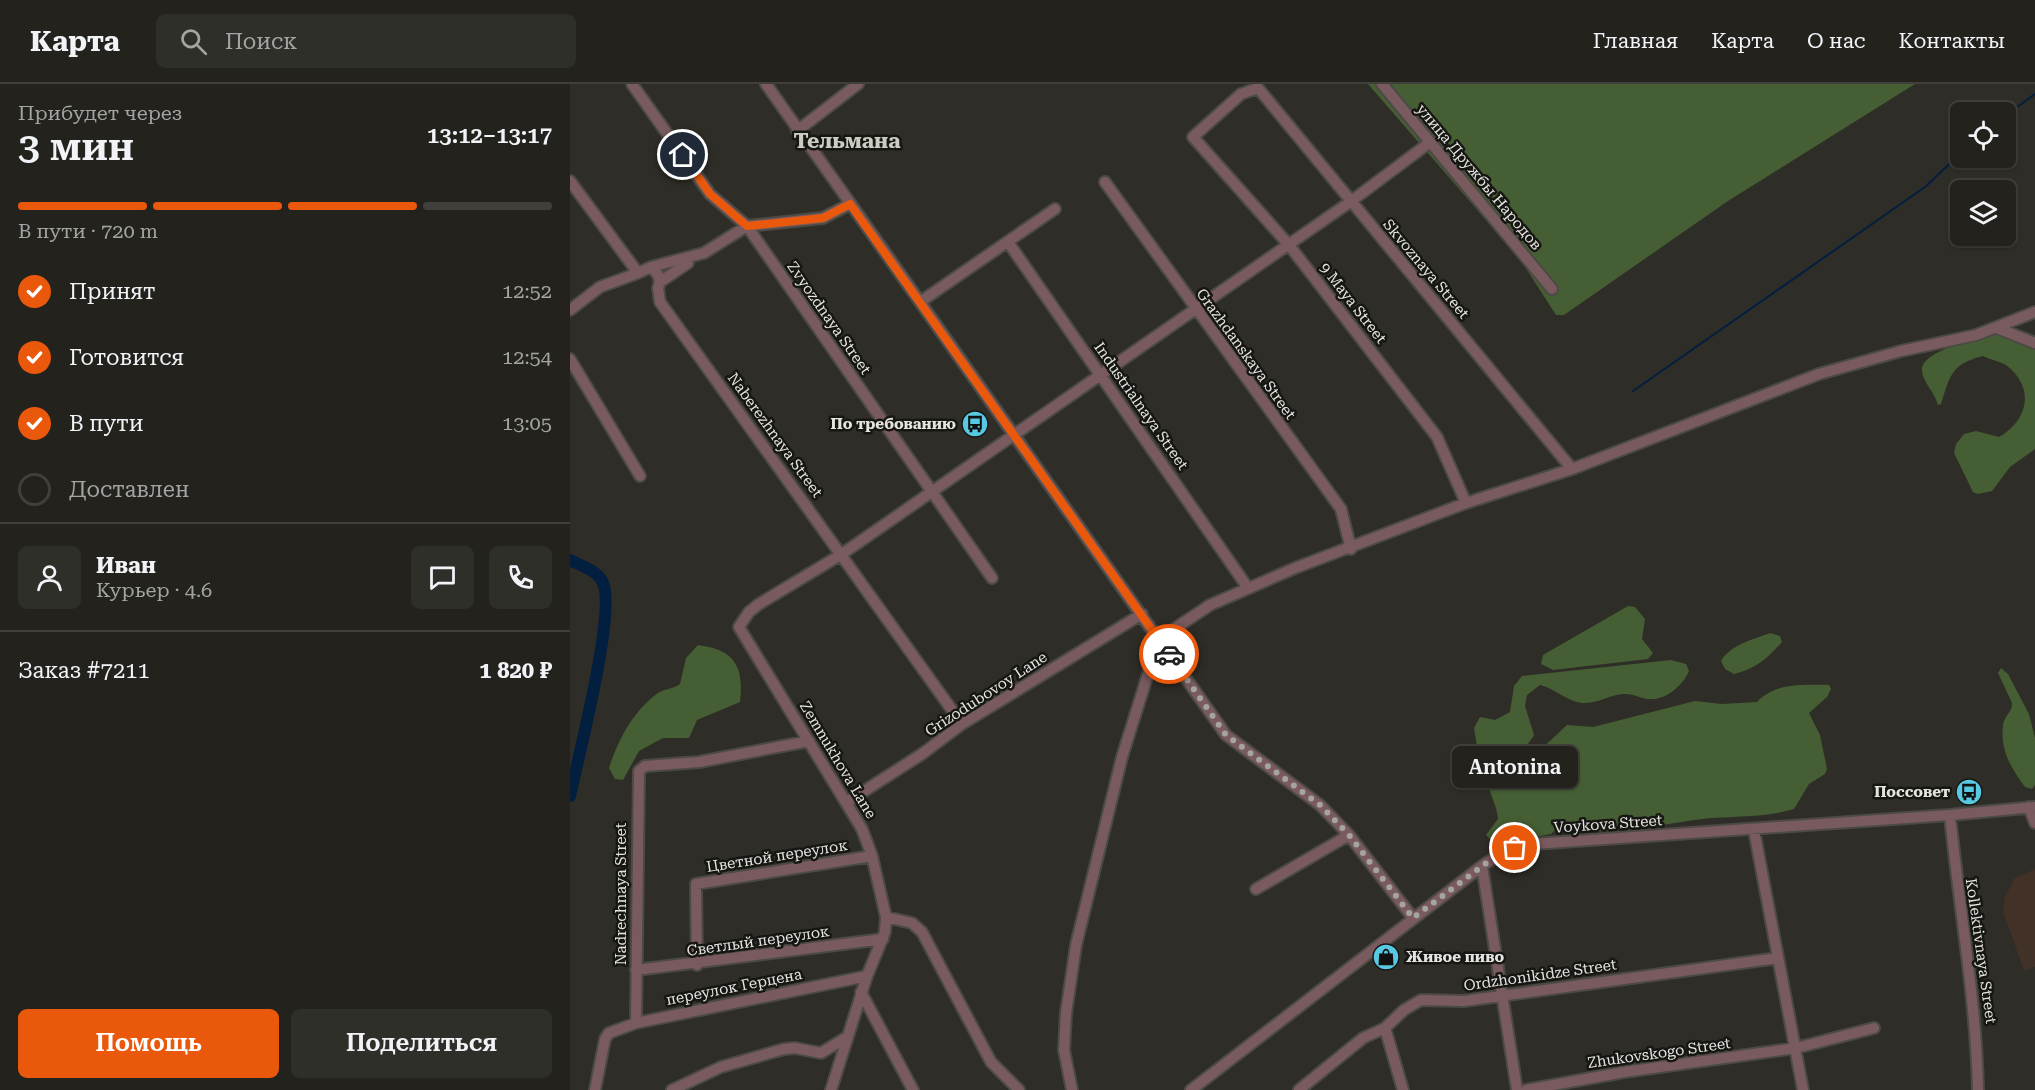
<!DOCTYPE html>
<html lang="ru">
<meta charset="utf-8">
<style>
:root{--surface:#23221d;--page:#2f2f2a;--text:#f1f3f6;--muted:#a3a4a4;--line:#403f3b;--accent:#ea580c}
body{margin:0;font-family:"Roboto Serif",serif;background:var(--page);color:var(--text);height:100vh;display:flex;flex-direction:column;font-size:22px;white-space:nowrap}
*{box-sizing:border-box;margin:0}
p{font-size:20px;color:var(--muted)}
.icon{flex:none;width:33px;height:33px;fill:none;stroke:currentColor;stroke-width:2;stroke-linecap:round;stroke-linejoin:round}
.map{position:relative;flex:1;overflow:hidden}
.side{display:flex;flex-direction:column;background:var(--surface);width:570px}
.side>*{flex:none}
.buttons{position:absolute;left:1380px;top:18px;display:grid;gap:12px}
.buttons a{display:grid;place-items:center;width:66px;height:66px;border-radius:9px;background:var(--surface);box-shadow:0 2px 4px #0004,0 0 0 2px var(--line);font-size:30px}
.pin{position:absolute;display:grid;place-items:center;width:51px;height:51px;color:#fff;margin:-26px;border:3px solid #fff;border-radius:50%;box-shadow:0 2px 6px #0007}
.courier{position:absolute;display:grid;place-items:center;width:60px;height:60px;margin:-30px;border:4px solid #ea580c;border-radius:50%;background:#fff;color:#222;box-shadow:0 2px 8px #0007}
.bubble{position:absolute;height:42px;border-radius:9px;background:var(--surface);box-shadow:0 2px 4px #0004,0 0 0 2px var(--line);font-size:20px;font-weight:600;line-height:42px;text-align:center}
.summary em{font-style:normal;font-weight:600}
.summary div{display:flex;flex-direction:column-reverse}
.summary{display:flex;align-items:center;justify-content:space-between;height:102px;padding:0 18px}
h1{font-size:39px;font-weight:600;line-height:45px}
.bar{display:grid;grid-template-columns:repeat(4,1fr);gap:9px 6px;align-content:center;height:72px;padding:0 18px}
.bar i{height:8px;border-radius:4px;background:var(--line)}
.bar .selected{background:var(--accent)}
.bar p{grid-column:span 4}
.line{display:flex;align-items:center;gap:15px;padding:0 18px;border-top:2px solid var(--line)}
.line div{flex:1}
.round{display:grid;place-items:center;flex:none;width:63px;height:63px;border-radius:9px;background:var(--page)}
ol{padding:0 18px;list-style:none}
li{display:flex;align-items:center;gap:18px;height:66px}
li p{margin-inline-start:auto}
li .icon{padding:6px;border-radius:50%;background:var(--accent);color:#fff;stroke-width:4}
li:last-child{color:var(--muted)}
li i{width:33px;height:33px;border:3px solid var(--line);border-radius:50%}
.action{display:flex;gap:12px;margin-top:auto;padding:12px 18px}
.action a{flex:1;height:69px;border-radius:9px;background:var(--accent);color:#fff;font-size:24px;font-weight:600;line-height:69px;text-align:center}
.action a+a{background:var(--page);color:var(--text)}
header{display:flex;align-items:center;gap:36px;box-sizing:border-box;height:84px;padding:0 30px;background:var(--surface);border-bottom:2px solid var(--line)}
header strong{font-size:28px}
nav{display:flex;gap:33px;margin-inline-start:auto;font-size:21px}
.search{width:420px;height:54px;background:var(--page);display:flex;align-items:center;gap:15px;box-sizing:border-box;padding:0 21px;border-radius:9px;color:var(--muted);font-size:22px}
main{display:flex;flex:1;min-height:0}
.map>svg:first-child{display:block}
.education{fill:#423127}
.green{fill:#455e33}
.lines{fill:none;stroke-linecap:round;stroke-linejoin:round}
.stream{stroke:#021f3f;stroke-width:2}
.river{stroke:#021f3f;stroke-width:12}
.minor-casing{stroke:#4c4a45;stroke-width:14}
.minor{stroke:#795b5f;stroke-width:10}
.done{stroke:#a5a49f;stroke-width:6;stroke-dasharray:0 10.8}
.route{stroke:#ea580c;stroke-width:8}
.labels{text-anchor:middle;stroke-width:5;stroke-linejoin:round;paint-order:stroke}
.street-label{font-size:15px;fill:#e5e4e0;stroke:#161613}
.poi-label{font-size:15px;font-weight:bold;fill:#e5e4e0;stroke:#161613;text-anchor:end}
.district-label{font-size:21px;font-weight:bold;fill:#cdccc3;stroke:#161613}
</style>
<header>
<strong>Карта</strong>
<div class="search"><svg class="icon" aria-label="search" viewBox="0 0 24 24"><circle cx="10" cy="10" r="6"/><path d="M15 15l6 6"/></svg>Поиск</div>
<nav><a>Главная</a><a>Карта</a><a>О нас</a><a>Контакты</a></nav>
</header>
<main>
<section class="side">
<div class="summary"><div><h1>3 мин</h1><p>Прибудет через</p></div><em>13:12–13:17</em></div>
<div class="bar"><i class="selected"></i><i class="selected"></i><i class="selected"></i><i></i><p>В пути · 720 m</p></div>
<ol>
<li><svg class="icon" aria-label="check" viewBox="0 0 24 24"><path d="M5 12l5 5 9-10"/></svg>Принят<p>12:52</p></li>
<li><svg class="icon" aria-label="check" viewBox="0 0 24 24"><path d="M5 12l5 5 9-10"/></svg>Готовится<p>12:54</p></li>
<li><svg class="icon" aria-label="check" viewBox="0 0 24 24"><path d="M5 12l5 5 9-10"/></svg>В пути<p>13:05</p></li>
<li><i></i>Доставлен</li>
</ol>
<div class="line" style="height:108px"><a class="round"><svg class="icon" aria-label="person" viewBox="0 0 24 24"><circle cx="12" cy="8" r="4"/><path d="M4 21q1-7 8-7t8 7"/></svg></a><div><b>Иван</b><p>Курьер · 4.6</p></div><a class="round"><svg class="icon" aria-label="chat" viewBox="0 0 24 24"><path d="M4 5h16v11H9l-5 4z"/></svg></a><a class="round"><svg class="icon" aria-label="phone" viewBox="0 0 24 24"><path d="M5 4h4l2 5-3 2q2 4 5 5l2-3 5 2v4C11 20 4 13 5 4z"/></svg></a></div>
<div class="line" style="height:78px"><div>Заказ #7211</div><b>1 820 ₽</b></div>
<div class="action"><a>Помощь</a><a>Поделиться</a></div>
</section>
<div class="map">
<svg width="1465" height="1006" viewBox="0 0 1465 1006">
<rect width="100%" height="100%" fill="#2f2d27"/>
<path class="education" d="M1465 785V883L1454 887 1433 827 1435 813 1444 795Z"/>
<path class="green" d="M798 0H1345L1158 117 994 231H986L950 175Z
M1428 249 1465 262V365L1440 383 1422 407 1408 410 1403 408 1384 369 1386 360 1394 350 1406 347 1429 353C1459 336 1465 303 1436 281 1429 277 1421 276 1413 272 1381 280 1380 292 1371 320L1368 321C1365 309 1353 298 1352 287 1350 266 1411 254 1428 249Z
M1058 522 1065 523 1075 535 1072 555 1083 569 1078 575 983 586 971 580 973 571Z
M1200 549 1210 552 1212 558C1198 574 1185 585 1164 590L1155 585 1151 577C1160 561 1184 555 1200 549Z
M128 561C165 566 174 582 170 618L127 636 119 654H93L69 667 53 696 45 695 39 684C48 656 63 627 88 609 94 605 103 605 110 600L116 574Z
M1101 576 1116 580 1119 587C1113 601 1097 616 1080 615 1071 615 1063 609 1053 610 1039 611 1027 620 1012 619 996 617 986 605 970 601L957 611 955 622 964 651C951 674 932 677 908 669L904 644 910 633 925 636 940 628 944 602 952 592Z
M1431 584 1438 590 1459 630 1465 654V701L1462 705 1455 703C1441 684 1430 666 1433 641 1434 632 1443 627 1442 619L1428 589Z
M1259 601 1261 605 1257 613 1239 629 1250 651 1257 685 1255 690 1239 700 1224 725C1197 733 1169 732 1142 734 1105 737 1027 756 995 743L994 735H988V743L981 750 943 757 929 764 916 751 928 735C927 714 907 699 931 684L950 685 997 641 1023 643 1125 617 1152 620 1187 618C1205 598 1234 601 1259 601Z"/>
<g class="lines">
<path class="stream" d="M1436 31 1465 10
M1063 307 1355 103 1390 70"/>
<path class="river" d="M0 476C12 482 28 487 33 499 46 528 8 674 0 712"/>
<defs>
<path id="minor" d="M62 0 140 110 177 142 422 494
M196 0 656 651 750 721 779 751 843 834
M812 0 982 205
M227 47 288 0
M0 97 68 189 81 183 88 191 90 198 88 204 90 218 392 640
M535 98 771 425 781 465
M438 158 678 504
M81 183 134 169 177 142 253 134 280 120
M90 198 118 179
M350 218 485 125
M0 226 30 203 68 189
M1427 244 1465 259
M0 275 70 392
M896 419 867 353 719 161 623 53 671 10 688 4 1002 385
M277 718 352 670 392 640 572 530
M1459 723 1465 739
M1380 731C1389 823 1406 914 1408 1006
M1184 746 1233 1006
M912 782 947 1006
M686 805 779 751
M316 833 342 839 352 848 421 978 449 1006
M127 881 126 800 302 772
M66 886 313 855
M291 908 343 1006
M66 939 69 687 75 682 129 678 239 657
M815 944 833 1006
M25 1006 35 955 39 949 66 939 297 892
M102 1006 151 983 214 965 225 964 251 969 277 953
M261 1006 297 892 315 848 316 833 302 772 292 745 169 543 179 528 189 520 272 470 780 118 859 59
M502 1006 494 966 496 929 506 861 552 673 589 555 640 521 725 484 896 419 1002 385 1249 290 1331 267 1406 251 1465 228
M621 1006 912 782C928 770 944 764 963 760L1380 731 1465 723
M729 1006 793 954 815 944 834 926 851 916 894 917 1208 874
M956 1006 1054 988 1226 964 1304 944"/>
</defs>
<use href="#minor" class="minor-casing"/>
<use href="#minor" class="minor"/>
</g>
<g class="lines">
<path class="done" d="M599 570 656 651 750 721 779 751 843 834 923 774 945 764"/>
<path class="route" d="M113 71 140 110 177 142 253 134 280 120 599 570"/>
</g>
<defs>
<symbol id="bus-disc" viewBox="-11 -11 22 22"><circle r="9.5" fill="#57c9e2" stroke="#161613"/><path d="M-5-6H5V4H4V6H2V4H-2V6H-4V4H-5ZM-3.5-4V0h7V-4ZM-3.5 1.2v1.5H-2V1.2ZM2 1.2v1.5H3.5V1.2Z" fill="#111"/></symbol>
<symbol id="shop-disc" viewBox="-11 -11 22 22"><circle r="9.5" fill="#57c9e2" stroke="#161613"/><path d="M-5-2.5h2.3a2.7 3.5 0 0 1 5.4 0H5L5.5 6h-11ZM-1.5-2.5h3a1.5 2.3 0 0 0-3 0Z" fill="#111"/></symbol>
</defs>
<g fill-rule="evenodd">
<use href="#bus-disc" x="390" y="325" width="30" height="30"/>
<use href="#bus-disc" x="1384" y="693" width="30" height="30"/>
<use href="#shop-disc" x="801" y="858" width="30" height="30"/>
</g>
<g class="labels">
<g class="street-label">
<text transform="translate(909 93) rotate(50)" y="5">улица Дружбы Народов</text>
<text transform="translate(856 185) rotate(50)" y="5">Skvoznaya Street</text>
<text transform="translate(783 219) rotate(52)" y="5">9 Maya Street</text>
<text transform="translate(259 234) rotate(55)" y="5">Zvyozdnaya Street</text>
<text transform="translate(676 270) rotate(54)" y="5">Grazhdanskaya Street</text>
<text transform="translate(571 322) rotate(55)" y="5">Industrialnaya Street</text>
<text transform="translate(205 351) rotate(54)" y="5">Naberezhnaya Street</text>
<text transform="translate(416 610) rotate(-33)" y="5">Grizodubovoy Lane</text>
<text transform="translate(268 676) rotate(59)" y="5">Zemnukhova Lane</text>
<text transform="translate(1038 740) rotate(-4)" y="5">Voykova Street</text>
<text transform="translate(207 772) rotate(-9)" y="5">Цветной переулок</text>
<text transform="translate(51 810) rotate(-90)" y="5">Nadrechnaya Street</text>
<text transform="translate(188 857) rotate(-8)" y="5">Светлый переулок</text>
<text transform="translate(1411 867) rotate(82)" y="5">Kollektivnaya Street</text>
<text transform="translate(970 891) rotate(-8)" y="5">Ordzhonikidze Street</text>
<text transform="translate(164 903) rotate(-11)" y="5">переулок Герцена</text>
<text transform="translate(1089 969) rotate(-8)" y="5">Zhukovskogo Street</text>
</g>
<g class="poi-label">
<text x="386" y="345">По требованию</text>
<text x="1380" y="713">Поссовет</text>
<text x="836" y="878" text-anchor="start">Живое пиво</text>
</g>
<g class="district-label">
<text x="277" y="64">Тельмана</text>
</g>
</g>
</svg>
<div class="buttons">
<a><svg class="icon" aria-label="locate" viewBox="0 0 24 24"><circle cx="12" cy="12" r="6"/><path d="M12 2v4M12 18v4M2 12h4M18 12h4"/></svg></a>
<a><svg class="icon" aria-label="layers" viewBox="0 0 24 24"><path d="M12 4l9 5-9 5-9-5zM3 14l9 5 9-5"/></svg></a>
</div>
<div class="pin" style="left:945px;top:764px;background:#ea580c"><svg class="icon" aria-label="bag" viewBox="0 0 24 24"><path d="M5 8h14l-1 12H6zM9 8a3 3 0 0 1 6 0"/></svg></div>
<div class="pin" style="left:113px;top:71px;background:#1f2937"><svg class="icon" aria-label="home" viewBox="0 0 24 24"><path d="M3 11l9-7 9 7M6 9v11h12V9"/></svg></div>
<div class="courier" style="left:599px;top:570px"><svg class="icon" aria-label="car" viewBox="0 0 24 24"><path d="M5 17H2v-5l4-1 3-4h7l3 4 3 1v5h-3M9 17h6M6 11h13"/><circle cx="7" cy="17" r="2"/><circle cx="17" cy="17" r="2"/></svg></div>
<div class="bubble" style="left:882px;top:662px;width:126px">Antonina</div>
</div>
</main>
